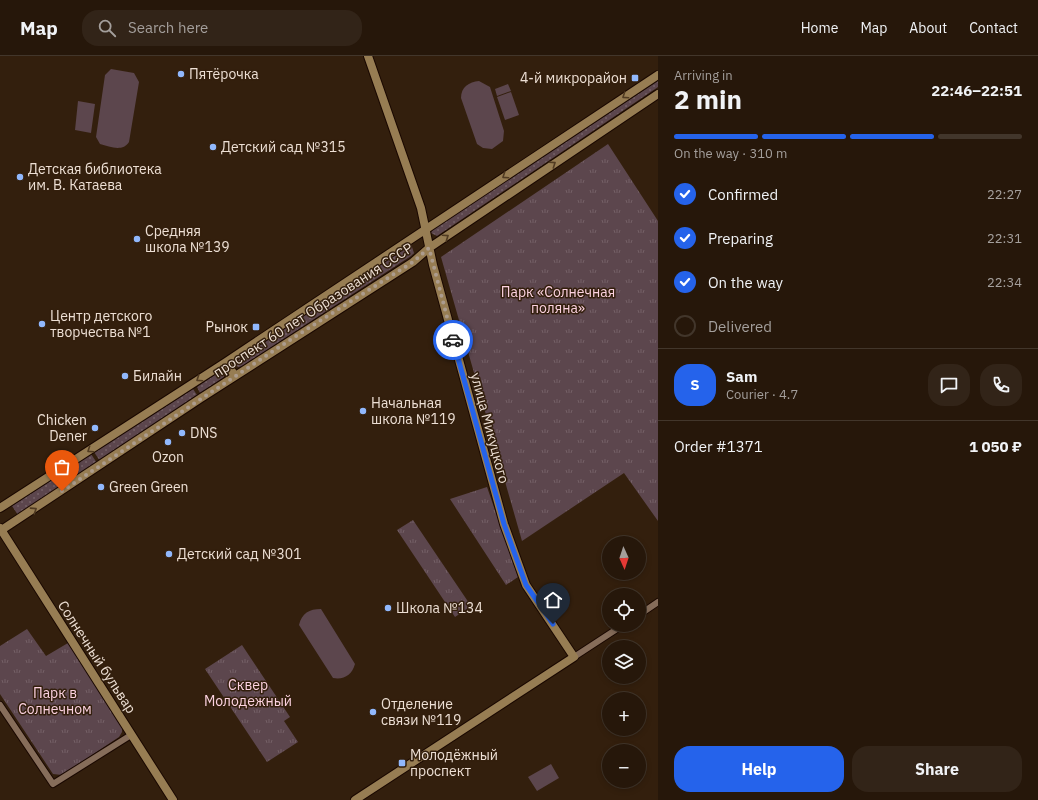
<!DOCTYPE html>
<meta charset="utf-8">
<style>
:root{--surface:#26170a;--page:#322418;--text:#f1f3f6;--muted:#a49f9c;--line:#42362b;--accent:#2563eb}
body{margin:0;font-family:"IBM Plex Sans",sans-serif;background:var(--page);color:var(--text);height:100vh;display:flex;flex-direction:column;font-size:15px;white-space:nowrap}
*{box-sizing:border-box;margin:0}
p{font-size:13px;color:var(--muted)}
.icon{flex:none;width:22px;height:22px;fill:none;stroke:currentColor;stroke-width:2;stroke-linecap:round;stroke-linejoin:round}
.map{position:relative;flex:1;overflow:hidden}
.details{display:flex;flex-direction:column;background:var(--surface);width:380px}
.details>*{flex:none}
.needle{width:26px;rotate:177deg}
.buttons{position:absolute;left:602px;top:480px;display:grid;gap:8px}
.buttons a{display:grid;place-items:center;width:44px;height:44px;border-radius:50%;background:var(--surface);box-shadow:0 2px 6px #0003,0 0 0 1px var(--line);font-size:20px}
.pin{position:absolute;display:grid;place-items:center;width:34px;height:34px;color:#fff;margin:-41px -17px;border-radius:50% 50% 50% 0;rotate:-45deg;box-shadow:0 0 4px #0007}
.pin .icon{rotate:45deg}
.courier{position:absolute;display:grid;place-items:center;width:40px;height:40px;margin:-20px;border:3px solid #2563eb;border-radius:50%;background:#fff;color:#222;box-shadow:0 1px 5px #0007}
.headline em{font-style:normal;font-weight:800}
.headline div{display:flex;flex-direction:column-reverse}
.headline{display:flex;align-items:center;justify-content:space-between;height:68px;padding:0 16px}
h1{font-size:26px;font-weight:800;line-height:30px}
.bar{display:grid;grid-template-columns:repeat(4,1fr);gap:6px 4px;align-content:center;height:48px;padding:0 16px}
.bar i{height:5px;border-radius:3px;background:var(--line)}
.bar .on{background:var(--accent)}
.bar p{grid-column:span 4}
.line{display:flex;align-items:center;gap:10px;padding:0 16px;border-top:1px solid var(--line)}
.line div{flex:1}
.round{display:grid;place-items:center;flex:none;width:42px;height:42px;border-radius:16px;background:var(--page)}
ol{padding:0 16px;list-style:none}
li{display:flex;align-items:center;gap:12px;height:44px}
li p{margin-inline-start:auto}
li .icon{padding:4px;border-radius:50%;background:var(--accent);color:#fff;stroke-width:4}
li:last-child{color:var(--muted)}
li i{width:22px;height:22px;border:2px solid var(--line);border-radius:50%}
.action{display:flex;gap:8px;margin-top:auto;padding:8px 16px}
.action a{flex:1;height:46px;border-radius:16px;background:var(--accent);color:#fff;font-size:16px;font-weight:800;line-height:46px;text-align:center}
.action a+a{background:var(--page);color:var(--text)}
header{display:flex;align-items:center;gap:24px;box-sizing:border-box;height:56px;padding:0 20px;background:var(--surface);border-bottom:1px solid var(--line)}
header strong{font-size:19px}
nav{display:flex;gap:22px;margin-inline-start:auto;font-size:14px}
.search{width:280px;height:36px;background:var(--page);display:flex;align-items:center;gap:10px;box-sizing:border-box;padding:0 14px;border-radius:16px;color:var(--muted);font-size:15px}
main{display:flex;flex:1;min-height:0}
.map>svg:first-child{display:block}
.grass{fill:url(#grass-dots)}
.park{fill:url(#park-tufts)}
.pitch{fill:#5c464d}
.lines{fill:none;stroke-linecap:round;stroke-linejoin:round}
.street-casing{stroke:#1a0800;stroke-width:8}
.secondary-casing{stroke:#1a0800;stroke-width:10}
.street{stroke:#866d5a;stroke-width:6}
.secondary{stroke:#977d53;stroke-width:8}
.oneway{stroke:#513b22}
.done{stroke:#ac9c8e;stroke-width:4;stroke-dasharray:0 7.2}
.route{stroke:#2563eb;stroke-width:5}
.poi-dot{fill:#91b8fd;stroke:#331f0d;stroke-width:1.5}
.labels{text-anchor:middle;stroke-width:3;stroke-linejoin:round;paint-order:stroke}
.poi-label{font-size:14px;fill:#eddfd4;stroke:#331f0d;text-anchor:start}
.park-label{font-size:14px;fill:#fcd2e0;stroke:#331f0d}
.street-label{font-size:14px;fill:#eddfd4;stroke:#331f0d}
</style>
<header>
<strong>Map</strong>
<div class="search"><svg class="icon" aria-label="search" viewBox="0 0 24 24"><circle cx="10" cy="10" r="6"/><path d="M15 15l6 6"/></svg>Search here</div>
<nav><a>Home</a><a>Map</a><a>About</a><a>Contact</a></nav>
</header>
<main>
<div class="map">
<svg width="658" height="744" viewBox="0 0 658 744">
<defs>
<pattern id="grass-dots" width="8" height="8" patternUnits="userSpaceOnUse"><rect width="8" height="8" fill="#5c464d"/><path d="M2 2h.1M6 6h.1" fill="none" stroke="#746066" stroke-width="1.8" stroke-linecap="round"/></pattern>
<pattern id="park-tufts" width="24" height="20" patternUnits="userSpaceOnUse"><rect width="24" height="20" fill="#5c464d"/><path d="M3 7l-1-3M5 7V3M7 7l1-3M15 17l-1-3M17 17v-4M19 17l1-3" fill="none" stroke="#746066"/></pattern>
</defs>
<rect width="100%" height="100%" fill="#331f0d"/>
<path class="grass" d="M658 25V31L437 180 431 177 433 173Z
M411 188 414 197 411 200 242 310 239 311 236 310V305Z
M219 316H224V321L200 337 197 331Z
M193 333 197 339 100 405 94 396Z
M91 398 97 407 18 459 12 450Z"/>
<path class="park" d="M608 88 658 165V465L624 417 522 485 441 201Z
M487 431 518 521 506 529 450 443Z
M413 464 471 550 455 561 397 474Z
M27 573 46 600 68 587 122 671V676L119 681 62 719 53 718 0 638V590Z
M242 589 290 661 284 665 298 686 267 706 205 613Z"/>
<path class="pitch" d="M111 13 134 17 139 26 129 86C123 96 110 91 100 88L96 81 105 19Z
M479 25 490 31 504 75 503 85 492 93 483 92 477 88 461 42C461 31 469 26 479 25Z
M508 28 511 35 497 40 495 33Z
M511 36 519 59 505 64 497 41Z
M78 45 95 48 91 77 75 74Z
M457 537 466 551 457 557 448 543Z
M321 553 355 608C352 619 344 624 333 622L299 569C302 557 309 553 321 553Z
M551 708 559 722 537 735 528 721Z"/>
<g class="lines">
<defs>
<path id="street" d="M639 559 658 546
M574 601 623 569
M0 649 53 728 131 679"/>
<path id="secondary" d="M226 306 235 320
M0 452 226 306 658 19
M0 472 173 744
M0 475 201 342 413 206 429 192 658 38
M355 744 574 601 526 529 504 468 433 209 421 152 368 0"/>
</defs>
<use href="#street" class="street-casing"/>
<use href="#secondary" class="secondary-casing"/>
<use href="#street" class="street"/>
<use href="#secondary" class="secondary"/>
</g>
<defs><path id="oneway-chevron" d="M-2-3.5L2.5 0L-2 3.5" fill="none" stroke-width="1.6" stroke-linecap="round" stroke-linejoin="round"/></defs>
<g class="oneway">
<use href="#oneway-chevron" transform="translate(625 40) rotate(146)"/>
<use href="#oneway-chevron" transform="translate(553 108) rotate(-34)"/>
<use href="#oneway-chevron" transform="translate(505 120) rotate(146)"/>
<use href="#oneway-chevron" transform="translate(446 181) rotate(-34)"/>
<use href="#oneway-chevron" transform="translate(199 323) rotate(146)"/>
<use href="#oneway-chevron" transform="translate(90 394) rotate(146)"/>
<use href="#oneway-chevron" transform="translate(34 454) rotate(-33)"/>
</g>
<g class="lines">
<path class="done" d="M62 435 293 282 413 206 429 192 453 284"/>
<path class="route" d="M453 284 504 468 526 529 553 568"/>
</g>
<g class="poi-dot">
<circle cx="181" cy="18" r="4"/>
<rect x="631" y="18" width="8" height="8" rx="2"/>
<circle cx="213" cy="91" r="4"/>
<circle cx="20" cy="121" r="4"/>
<circle cx="137" cy="183" r="4"/>
<circle cx="42" cy="268" r="4"/>
<rect x="252" y="267" width="8" height="8" rx="2"/>
<circle cx="125" cy="320" r="4"/>
<circle cx="363" cy="355" r="4"/>
<circle cx="95" cy="372" r="4"/>
<circle cx="182" cy="377" r="4"/>
<circle cx="168" cy="386" r="4"/>
<circle cx="101" cy="431" r="4"/>
<circle cx="169" cy="498" r="4"/>
<circle cx="388" cy="552" r="4"/>
<circle cx="373" cy="656" r="4"/>
<rect x="398" y="703" width="8" height="8" rx="2"/>
</g>
<g class="labels">
<g class="poi-label">
<text x="189" y="23">Пятёрочка</text>
<text x="627" y="27" text-anchor="end">4-й микрорайон</text>
<text x="221" y="96">Детский сад №315</text>
<text x="28" y="118">Детская библиотека<tspan x="28" dy="16">им. В. Катаева</tspan></text>
<text x="145" y="180">Средняя<tspan x="145" dy="16">школа №139</tspan></text>
<text x="50" y="265">Центр детского<tspan x="50" dy="16">творчества №1</tspan></text>
<text x="248" y="276" text-anchor="end">Рынок</text>
<text x="133" y="325">Билайн</text>
<text x="371" y="352">Начальная<tspan x="371" dy="16">школа №119</tspan></text>
<text x="87" y="369" text-anchor="end">Chicken<tspan x="87" dy="16">Dener</tspan></text>
<text x="190" y="382">DNS</text>
<text x="168" y="406" text-anchor="middle">Ozon</text>
<text x="109" y="436">Green Green</text>
<text x="177" y="503">Детский сад №301</text>
<text x="396" y="557">Школа №134</text>
<text x="381" y="653">Отделение<tspan x="381" dy="16">связи №119</tspan></text>
<text x="410" y="704">Молодёжный<tspan x="410" dy="16">проспект</tspan></text>
</g>
<g class="park-label">
<text x="558" y="241">Парк «Солнечная<tspan x="558" dy="16">поляна»</tspan></text>
<text x="248" y="634">Сквер<tspan x="248" dy="16">Молодежный</tspan></text>
<text x="55" y="642">Парк в<tspan x="55" dy="16">Солнечном</tspan></text>
</g>
<g class="street-label">
<text transform="translate(313 254) rotate(-33)" y="5">проспект 60 лет Образования СССР</text>
<text transform="translate(490 372) rotate(75)" y="5">улица Микуцкого</text>
<text transform="translate(97 601) rotate(57)" y="5">Солнечный бульвар</text>
</g>
</g>
</svg>
<div class="buttons">
<a><svg class="needle" viewBox="-14 -14 28 28"><path d="M0-13l5 13h-10z" fill="#e53935"/><path d="M0 13l5-13h-10z" fill="#a49f9c"/></svg></a>
<a><svg class="icon" aria-label="locate" viewBox="0 0 24 24"><circle cx="12" cy="12" r="6"/><path d="M12 2v4M12 18v4M2 12h4M18 12h4"/></svg></a>
<a><svg class="icon" aria-label="layers" viewBox="0 0 24 24"><path d="M12 4l9 5-9 5-9-5zM3 14l9 5 9-5"/></svg></a>
<a>+</a>
<a>−</a>
</div>
<div class="pin" style="left:62px;top:435px;background:#ea580c"><svg class="icon" aria-label="bag" viewBox="0 0 24 24"><path d="M5 8h14l-1 12H6zM9 8a3 3 0 0 1 6 0"/></svg></div>
<div class="pin" style="left:553px;top:568px;background:#1f2937"><svg class="icon" aria-label="home" viewBox="0 0 24 24"><path d="M3 11l9-7 9 7M6 9v11h12V9"/></svg></div>
<div class="courier" style="left:453px;top:284px"><svg class="icon" aria-label="car" viewBox="0 0 24 24"><path d="M5 17H2v-5l4-1 3-4h7l3 4 3 1v5h-3M9 17h6M6 11h13"/><circle cx="7" cy="17" r="2"/><circle cx="17" cy="17" r="2"/></svg></div>
</div>
<section class="details">
<div class="headline"><div><h1>2 min</h1><p>Arriving in</p></div><em>22:46–22:51</em></div>
<div class="bar"><i class="on"></i><i class="on"></i><i class="on"></i><i></i><p>On the way · 310 m</p></div>
<ol>
<li><svg class="icon" aria-label="check" viewBox="0 0 24 24"><path d="M5 12l5 5 9-10"/></svg>Confirmed<p>22:27</p></li>
<li><svg class="icon" aria-label="check" viewBox="0 0 24 24"><path d="M5 12l5 5 9-10"/></svg>Preparing<p>22:31</p></li>
<li><svg class="icon" aria-label="check" viewBox="0 0 24 24"><path d="M5 12l5 5 9-10"/></svg>On the way<p>22:34</p></li>
<li><i></i>Delivered</li>
</ol>
<div class="line" style="height:72px"><b class="round" style="background:var(--accent);color:#fff">S</b><div><b>Sam</b><p>Courier · 4.7</p></div><a class="round"><svg class="icon" aria-label="chat" viewBox="0 0 24 24"><path d="M4 5h16v11H9l-5 4z"/></svg></a><a class="round"><svg class="icon" aria-label="phone" viewBox="0 0 24 24"><path d="M5 4h4l2 5-3 2q2 4 5 5l2-3 5 2v4C11 20 4 13 5 4z"/></svg></a></div>
<div class="line" style="height:52px"><div>Order #1371</div><b>1 050 ₽</b></div>
<div class="action"><a>Help</a><a>Share</a></div>
</section>
</main>
